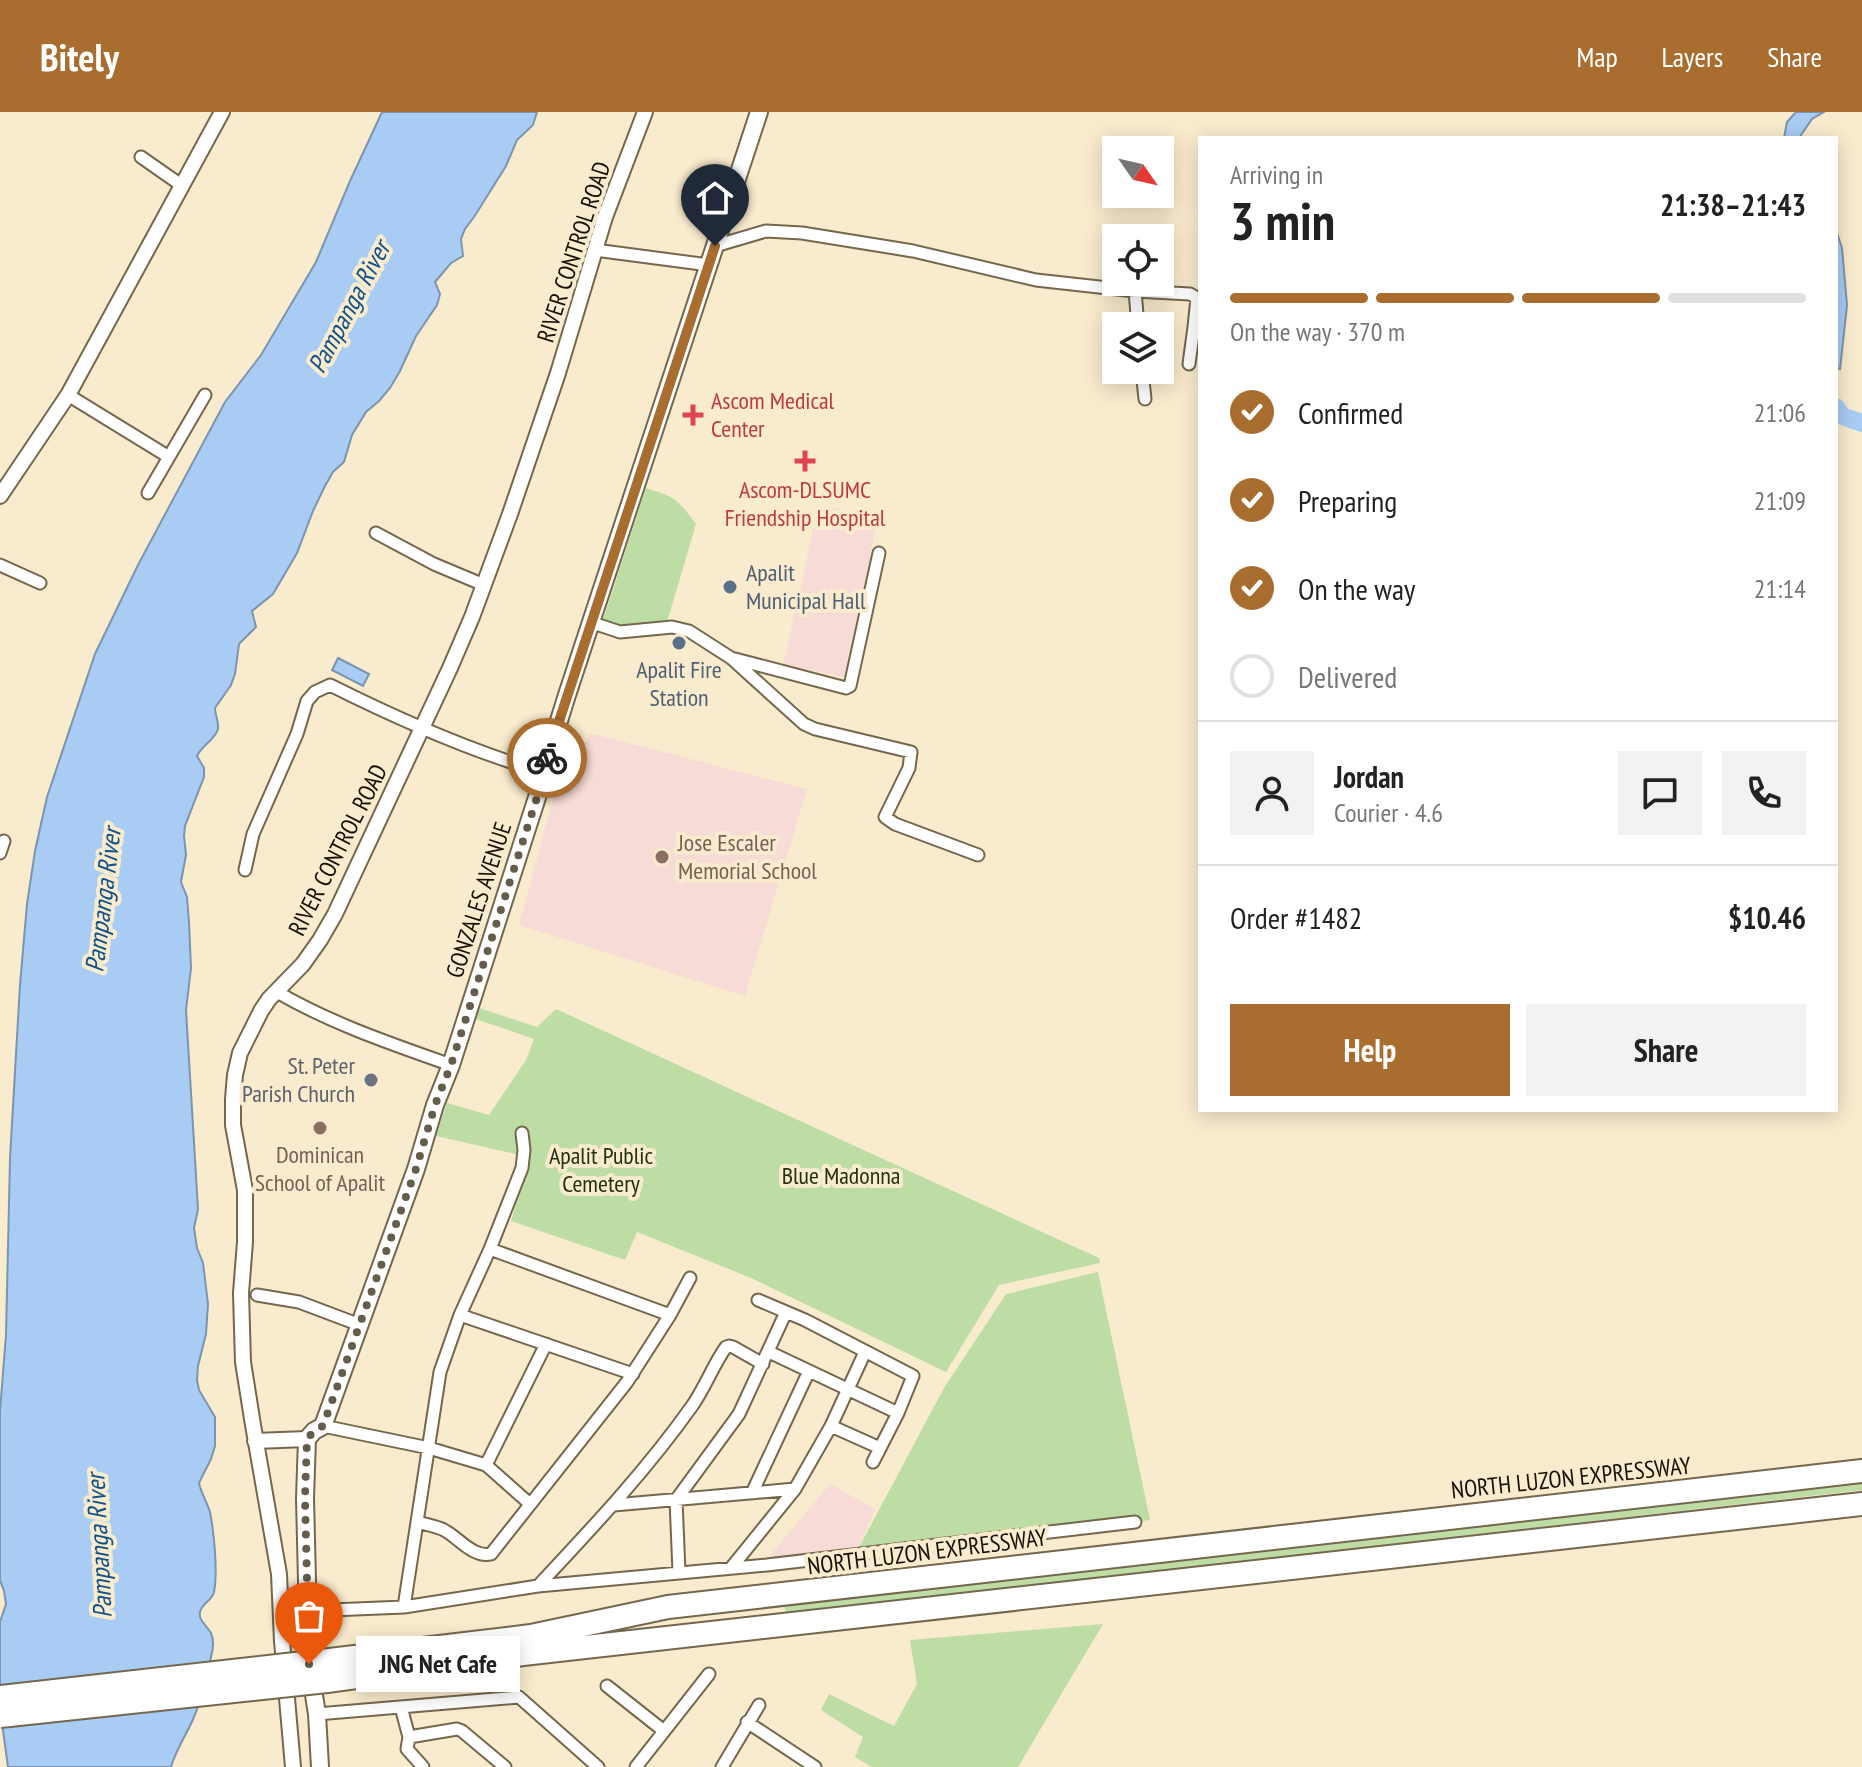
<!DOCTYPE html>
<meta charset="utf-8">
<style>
:root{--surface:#fff;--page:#f2f2f2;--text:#222;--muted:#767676;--line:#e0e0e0;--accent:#a96d2f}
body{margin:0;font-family:"PT Sans Narrow",sans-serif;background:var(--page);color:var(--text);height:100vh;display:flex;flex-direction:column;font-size:30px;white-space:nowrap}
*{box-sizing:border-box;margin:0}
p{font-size:26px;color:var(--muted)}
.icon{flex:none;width:44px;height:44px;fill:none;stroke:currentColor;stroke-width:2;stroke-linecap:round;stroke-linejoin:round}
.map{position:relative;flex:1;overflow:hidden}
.sheet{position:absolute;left:1198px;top:24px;width:640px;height:976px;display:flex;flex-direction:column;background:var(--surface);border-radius:0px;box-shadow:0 4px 20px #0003}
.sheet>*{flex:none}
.needle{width:52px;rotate:124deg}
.controls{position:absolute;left:1102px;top:24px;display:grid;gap:16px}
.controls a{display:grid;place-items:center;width:72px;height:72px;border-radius:0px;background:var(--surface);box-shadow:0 4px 20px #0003;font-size:40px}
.pin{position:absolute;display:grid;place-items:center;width:68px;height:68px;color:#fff;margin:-82px -34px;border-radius:50% 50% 50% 0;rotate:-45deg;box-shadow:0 0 8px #0007}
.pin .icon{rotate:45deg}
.courier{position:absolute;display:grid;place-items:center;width:80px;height:80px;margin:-40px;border:6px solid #a96d2f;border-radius:50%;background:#fff;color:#222;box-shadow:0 2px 10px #0007}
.bubble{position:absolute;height:56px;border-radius:0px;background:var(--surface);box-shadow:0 4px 20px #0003;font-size:26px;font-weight:600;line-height:56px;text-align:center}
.head em{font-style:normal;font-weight:600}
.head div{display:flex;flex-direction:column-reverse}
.head{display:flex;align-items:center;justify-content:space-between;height:136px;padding:0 32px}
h1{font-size:52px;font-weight:600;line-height:60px}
.bar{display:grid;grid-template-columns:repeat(4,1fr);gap:12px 8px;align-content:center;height:96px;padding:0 32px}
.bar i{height:10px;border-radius:6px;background:var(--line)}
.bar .selected{background:var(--accent)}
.bar p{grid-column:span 4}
.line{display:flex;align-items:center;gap:20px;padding:0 32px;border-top:2px solid var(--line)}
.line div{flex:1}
.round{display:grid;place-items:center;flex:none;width:84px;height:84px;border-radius:0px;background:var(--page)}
ol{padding:0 32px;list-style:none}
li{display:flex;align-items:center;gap:24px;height:88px}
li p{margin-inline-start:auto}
li .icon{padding:8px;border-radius:50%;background:var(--accent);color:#fff;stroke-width:4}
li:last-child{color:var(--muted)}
li i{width:44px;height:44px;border:4px solid var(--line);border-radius:50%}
.primary-button{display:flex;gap:16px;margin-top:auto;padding:16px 32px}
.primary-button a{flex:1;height:92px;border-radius:0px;background:var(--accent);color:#fff;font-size:32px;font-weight:600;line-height:92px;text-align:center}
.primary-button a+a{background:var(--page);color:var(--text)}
header{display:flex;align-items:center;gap:48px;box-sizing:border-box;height:112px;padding:0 40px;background:var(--accent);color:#fff}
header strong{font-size:38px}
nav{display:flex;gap:44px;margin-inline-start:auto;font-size:28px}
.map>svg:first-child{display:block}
.education{fill:#f6dbd6}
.green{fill:#bedda5}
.water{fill:#a8ccf4;stroke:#7c94ad;stroke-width:2}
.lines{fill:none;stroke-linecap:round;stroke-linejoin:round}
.river{stroke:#a8ccf4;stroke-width:18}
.minor-casing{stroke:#74674d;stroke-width:15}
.tertiary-casing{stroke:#74674d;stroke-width:18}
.secondary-casing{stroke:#74674d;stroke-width:20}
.motorway-casing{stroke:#74674d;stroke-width:26}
.minor{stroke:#fff;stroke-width:11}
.tertiary{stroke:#fff;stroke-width:14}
.secondary{stroke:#fff;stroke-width:16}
.motorway{stroke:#fff;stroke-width:22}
.motorway-bridge-casing{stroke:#74674d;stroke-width:26;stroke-linecap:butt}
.motorway-bridge{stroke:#fff;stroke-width:22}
.done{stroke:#655d4c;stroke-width:8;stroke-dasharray:0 14.4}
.route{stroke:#a96d2f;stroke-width:10}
.health-dot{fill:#e0444e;stroke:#f9ebcd;stroke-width:3}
.service-dot{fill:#5c6f8a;stroke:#f9ebcd;stroke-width:3}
.education-dot{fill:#8d6e63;stroke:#f9ebcd;stroke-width:3}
.worship-dot{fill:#6b7280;stroke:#f9ebcd;stroke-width:3}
.labels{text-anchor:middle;stroke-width:8;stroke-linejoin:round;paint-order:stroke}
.street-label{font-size:24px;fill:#161107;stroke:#f9ebcd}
.health-label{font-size:24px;fill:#be3a42;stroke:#f9ebcd;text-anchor:start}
.service-label{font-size:24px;fill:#4e5e75;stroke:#f9ebcd;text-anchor:start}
.education-label{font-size:24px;fill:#785e54;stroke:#f9ebcd;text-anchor:start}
.worship-label{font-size:24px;fill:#5b616d;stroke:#f9ebcd;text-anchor:end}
.park-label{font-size:24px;fill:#203010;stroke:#f9ebcd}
.water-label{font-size:26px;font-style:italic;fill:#10518b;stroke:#f9ebcd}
</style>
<header>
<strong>Bitely</strong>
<nav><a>Map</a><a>Layers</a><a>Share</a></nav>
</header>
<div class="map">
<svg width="1862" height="1655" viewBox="0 0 1862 1655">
<rect width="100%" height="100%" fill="#f9ebcd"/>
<path class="education" d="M818 393 877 405 849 566 783 553 802 471Z
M589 621 807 677 745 884 519 813 569 628 586 631Z
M830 1372 875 1397 856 1441 766 1448Z"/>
<path class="green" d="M646 376C676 385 677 387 696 412L667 510 623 515 603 508Z
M473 894 537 915 556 897 1099 1146 1100 1151 999 1173 946 1260 751 1166 637 1120 625 1148 511 1109 529 1045 436 1024 447 991 489 1003 526 948 534 927 470 905Z
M1098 1160 1150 1408 856 1441 944 1276 1006 1182Z
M1862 1369V1378L786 1502 784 1493 978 1469Z
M1103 1512 1018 1655H872L855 1645 863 1625 821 1598 829 1582 894 1614 917 1572 910 1528Z"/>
<path class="water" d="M382 0H537L533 13 517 28 506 54 474 105 465 117 461 127 463 144 451 151 435 170 440 182 437 193 416 224 400 259 390 276 379 289 366 300 352 323 344 350 333 360 325 374 313 399 297 441 273 482 252 499 256 515 239 532 235 562 231 573 215 596C215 603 219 610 218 617 215 628 202 633 197 644L204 656V665L185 714 184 724 186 743 181 770 187 785 189 810 191 856 186 898 198 1097 194 1116 197 1136 203 1151 208 1192 206 1222 198 1254 197 1268 199 1278 215 1305V1334L211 1347 199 1371C201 1381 207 1390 210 1400 214 1421 218 1459 214 1480 212 1489 202 1491 200 1500 198 1508 207 1514 211 1521 214 1528 213 1538 211 1545 208 1565 202 1586 194 1605 187 1622 176 1637 171 1655H8L0 1596V1510L6 1492 4 1479 0 1468V1299L6 1223 10 1046 20 873 27 792 35 739 47 685 95 542 138 453 225 290 261 243 316 150 350 69Z
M1796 0H1824L1812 7 1799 26H1784L1787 10Z
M1836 118 1842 136 1847 193 1840 257 1836 256Z
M338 546 369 562 363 574 332 558Z"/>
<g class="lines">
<path class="river" d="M1836 295 1842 304 1862 311"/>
<defs>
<path id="minor" d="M141 45 181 73
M715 134 766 119 802 121 913 139 1036 168 1135 179 1190 182 1197 186 1194 215 1200 216
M595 138 709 153
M1135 179 1138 214
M1189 252 1194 215
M1142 258 1145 287
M68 283 169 345
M148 381 205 283
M376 421 434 452 484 473
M0 453 40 471
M591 513H599L620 520 672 515 689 519 731 546 804 612 815 617 911 640 909 656 885 705 895 712 978 743
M735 547 846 576 850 574 879 441
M0 741 4 729
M245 758 253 722 297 622 307 589 315 580 330 573C398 607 469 639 543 660
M277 880C332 912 392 932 451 953
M490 1137 670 1203
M257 1183 299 1190 360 1213
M758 1188 805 1208 913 1264 898 1301 873 1350
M460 1203 633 1262
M769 1240 898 1301
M323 1314 429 1336 486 1353 530 1392
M831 1314 880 1336
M486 1353 546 1232
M752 1381 809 1259
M614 1393 795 1377
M418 1410C427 1413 436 1414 444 1418 459 1426 473 1446 491 1442L627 1270 670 1203 690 1166
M731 1456 795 1377 831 1314 865 1240
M679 1460 676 1388 739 1302 786 1200
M538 1474C592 1416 646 1359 692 1294 705 1276 713 1253 726 1235L729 1234 733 1235 763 1252
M404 1495 440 1260 460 1203 490 1137 522 1056 524 1038 522 1021
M307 1499 404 1495 538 1474 767 1453 1135 1410
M607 1574 664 1619
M401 1595 409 1625
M317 1602 519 1585 598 1655
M747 1610 815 1655
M423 1655 407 1637 409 1625 457 1617 462 1619 505 1655
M636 1655 709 1562
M722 1655 759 1593"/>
<path id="tertiary" d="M0 384 68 283 222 0
M255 1329 307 1327
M293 1655 282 1529 279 1462 253 1313 243 1250 241 1181 245 1130V1078L233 1013V987L235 963 240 941 261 899 269 887 303 852 320 828 335 802 450 556 472 505 510 402 558 261 605 105 645 0"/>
<path id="secondary" d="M320 1655 317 1602 309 1552 305 1386 307 1327 314 1319 323 1314 416 1057 435 993 451 953 541 673 543 660 567 583 759 0"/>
<path id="motorway" d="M321 1549 531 1524 668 1495 1862 1359
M327 1569 523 1542 1862 1392"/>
</defs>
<use href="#minor" class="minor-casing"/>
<use href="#tertiary" class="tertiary-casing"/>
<use href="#secondary" class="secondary-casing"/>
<use href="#motorway" class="motorway-casing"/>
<use href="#minor" class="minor"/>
<use href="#tertiary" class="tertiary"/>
<use href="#secondary" class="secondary"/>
<use href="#motorway" class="motorway"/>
<defs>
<path id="motorway-bridge" d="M0 1585 321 1549
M0 1604 327 1569"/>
</defs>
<use href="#motorway-bridge" class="motorway-bridge-casing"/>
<use href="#motorway-bridge" class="motorway-bridge"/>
</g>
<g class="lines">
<path class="done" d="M309 1552 305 1386 307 1327 314 1319 323 1314 416 1057 435 993 451 953 541 673 547 646"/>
<path class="route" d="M547 646 715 134"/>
</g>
<g class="health-dot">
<path d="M689 291h8v8h8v8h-8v8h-8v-8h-8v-8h8z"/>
<path d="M801 337h8v8h8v8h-8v8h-8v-8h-8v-8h8z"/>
</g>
<g class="service-dot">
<circle cx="730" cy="475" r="8"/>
<circle cx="679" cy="531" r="8"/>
</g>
<g class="education-dot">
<circle cx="662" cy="745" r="8"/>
<circle cx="320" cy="1016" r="8"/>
</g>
<circle class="worship-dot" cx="371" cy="968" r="8"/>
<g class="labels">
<g class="street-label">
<text transform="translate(574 140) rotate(-72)" y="8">RIVER CONTROL ROAD</text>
<text transform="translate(338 738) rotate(-63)" y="8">RIVER CONTROL ROAD</text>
<text transform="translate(479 788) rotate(-72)" y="8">GONZALES AVENUE</text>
<text transform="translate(1571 1366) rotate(-6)" y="8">NORTH LUZON EXPRESSWAY</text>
<text transform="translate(927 1440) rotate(-7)" y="8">NORTH LUZON EXPRESSWAY</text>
</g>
<g class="health-label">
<text x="711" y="297">Ascom Medical<tspan x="711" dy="28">Center</tspan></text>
<text x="805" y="386" text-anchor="middle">Ascom-DLSUMC<tspan x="805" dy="28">Friendship Hospital</tspan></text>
</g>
<g class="service-label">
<text x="746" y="469">Apalit<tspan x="746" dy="28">Municipal Hall</tspan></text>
<text x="679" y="566" text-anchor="middle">Apalit Fire<tspan x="679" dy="28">Station</tspan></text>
</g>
<g class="education-label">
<text x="678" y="739">Jose Escaler<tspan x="678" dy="28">Memorial School</tspan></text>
<text x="320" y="1051" text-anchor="middle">Dominican<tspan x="320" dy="28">School of Apalit</tspan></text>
</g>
<g class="worship-label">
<text x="355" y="962">St. Peter<tspan x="355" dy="28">Parish Church</tspan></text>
</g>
<g class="park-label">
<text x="601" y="1052">Apalit Public<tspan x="601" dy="28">Cemetery</tspan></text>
<text x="841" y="1072">Blue Madonna</text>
</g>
<g class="water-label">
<text transform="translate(349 195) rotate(-62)" y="9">Pampanga River</text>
<text transform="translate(103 788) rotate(-83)" y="9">Pampanga River</text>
<text transform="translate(99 1434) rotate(-93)" y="9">Pampanga River</text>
</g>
</g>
</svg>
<div class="controls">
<a><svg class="needle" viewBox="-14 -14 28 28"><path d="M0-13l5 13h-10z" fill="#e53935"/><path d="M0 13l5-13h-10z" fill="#767676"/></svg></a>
<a><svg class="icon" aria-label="locate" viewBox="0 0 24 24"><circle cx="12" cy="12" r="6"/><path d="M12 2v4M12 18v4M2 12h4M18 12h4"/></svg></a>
<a><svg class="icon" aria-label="layers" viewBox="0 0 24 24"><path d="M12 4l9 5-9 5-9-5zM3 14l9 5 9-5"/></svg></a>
</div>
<div class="pin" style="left:309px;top:1552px;background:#ea580c"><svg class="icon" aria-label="bag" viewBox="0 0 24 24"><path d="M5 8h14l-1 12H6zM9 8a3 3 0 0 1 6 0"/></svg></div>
<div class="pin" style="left:715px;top:134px;background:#1f2937"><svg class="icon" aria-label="home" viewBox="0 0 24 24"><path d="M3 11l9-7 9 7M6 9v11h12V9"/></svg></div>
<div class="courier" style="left:547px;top:646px"><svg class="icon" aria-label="bike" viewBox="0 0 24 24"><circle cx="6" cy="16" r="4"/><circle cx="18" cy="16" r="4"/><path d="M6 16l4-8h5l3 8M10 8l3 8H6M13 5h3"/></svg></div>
<div class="bubble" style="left:356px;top:1524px;width:164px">JNG Net Cafe</div>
<section class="sheet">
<div class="head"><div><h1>3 min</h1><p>Arriving in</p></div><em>21:38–21:43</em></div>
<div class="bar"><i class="selected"></i><i class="selected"></i><i class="selected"></i><i></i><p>On the way · 370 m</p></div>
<ol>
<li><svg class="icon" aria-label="check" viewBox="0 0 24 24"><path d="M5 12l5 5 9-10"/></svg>Confirmed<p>21:06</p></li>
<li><svg class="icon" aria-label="check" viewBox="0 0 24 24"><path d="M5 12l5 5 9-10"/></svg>Preparing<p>21:09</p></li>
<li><svg class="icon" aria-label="check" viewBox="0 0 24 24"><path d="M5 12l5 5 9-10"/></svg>On the way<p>21:14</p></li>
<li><i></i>Delivered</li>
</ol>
<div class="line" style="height:144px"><a class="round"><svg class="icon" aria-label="person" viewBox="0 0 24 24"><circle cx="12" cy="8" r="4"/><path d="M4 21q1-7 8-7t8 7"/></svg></a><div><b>Jordan</b><p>Courier · 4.6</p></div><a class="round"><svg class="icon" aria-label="chat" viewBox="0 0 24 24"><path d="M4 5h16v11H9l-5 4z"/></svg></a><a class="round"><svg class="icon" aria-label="phone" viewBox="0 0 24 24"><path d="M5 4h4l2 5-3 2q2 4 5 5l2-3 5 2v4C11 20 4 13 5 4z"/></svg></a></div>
<div class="line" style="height:104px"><div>Order #1482</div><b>$10.46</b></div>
<div class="primary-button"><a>Help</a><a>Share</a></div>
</section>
</div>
